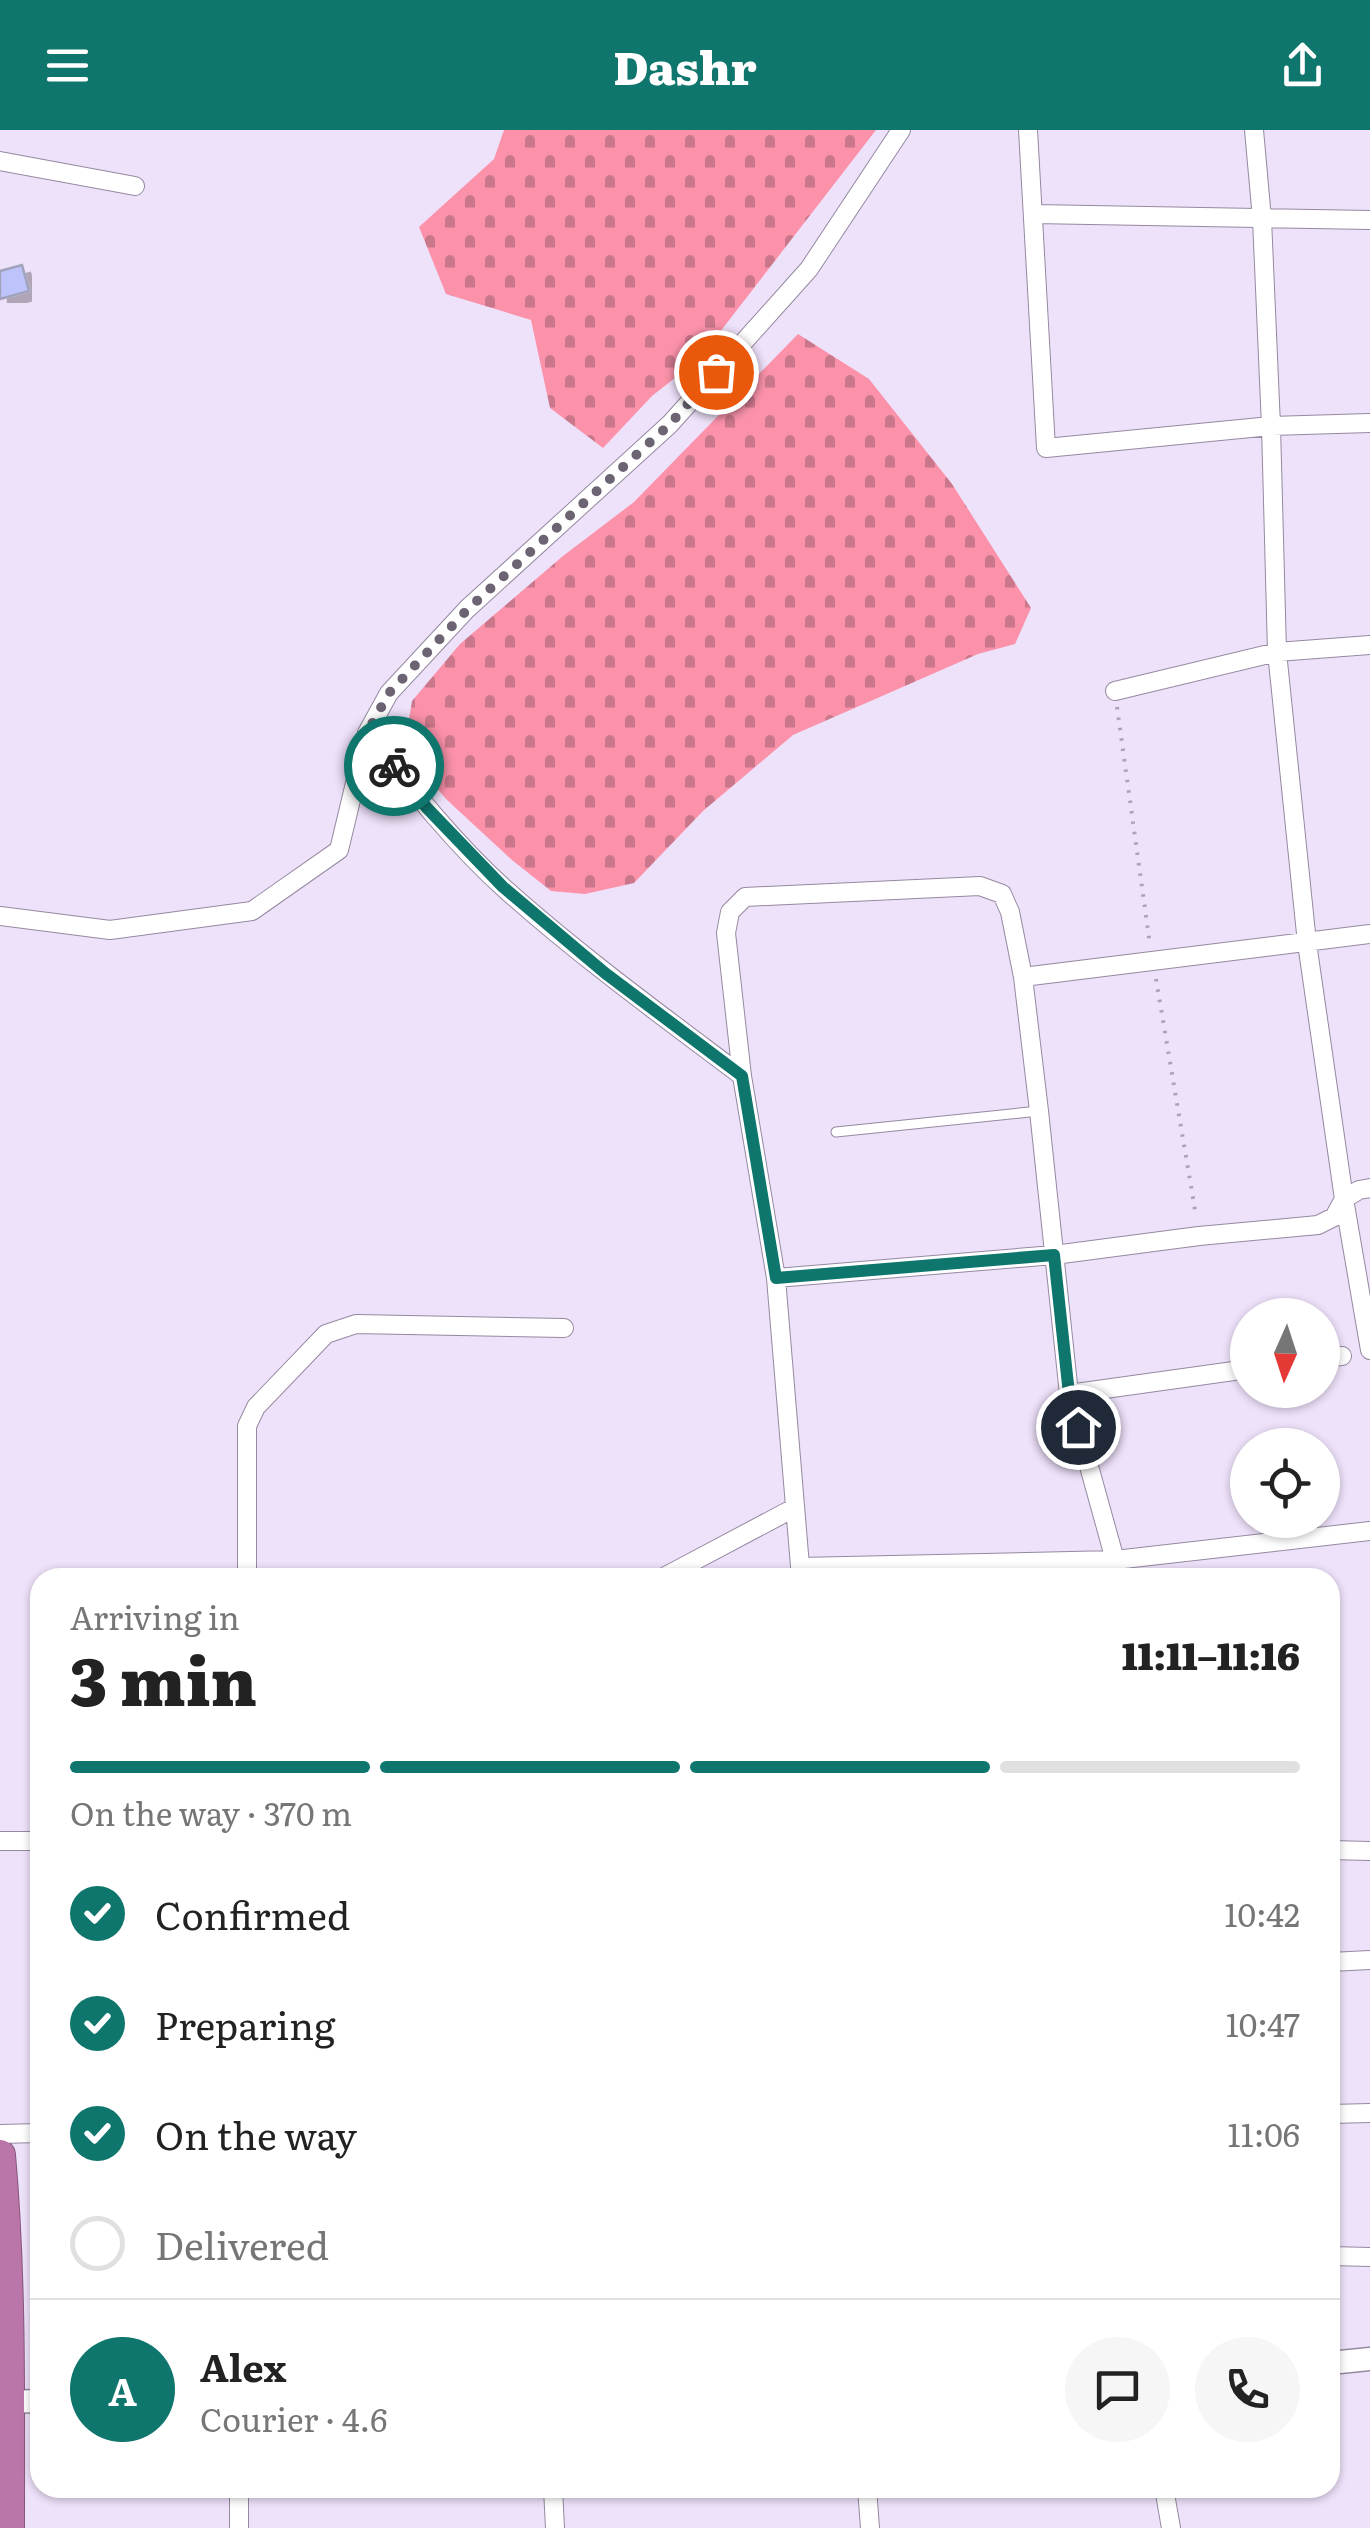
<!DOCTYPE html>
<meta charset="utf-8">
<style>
:root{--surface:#fff;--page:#f6f6f6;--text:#222;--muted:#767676;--line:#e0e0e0;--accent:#0f766e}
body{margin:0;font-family:Literata,serif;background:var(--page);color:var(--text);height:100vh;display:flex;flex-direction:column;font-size:38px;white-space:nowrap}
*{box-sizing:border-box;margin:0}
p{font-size:32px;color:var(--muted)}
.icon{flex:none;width:55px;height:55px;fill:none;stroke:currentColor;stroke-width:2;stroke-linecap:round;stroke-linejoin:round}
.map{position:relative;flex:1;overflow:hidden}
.details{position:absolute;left:30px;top:1438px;width:1310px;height:930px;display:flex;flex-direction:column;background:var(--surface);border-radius:30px;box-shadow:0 2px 8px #0004}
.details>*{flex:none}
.needle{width:65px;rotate:183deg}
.controls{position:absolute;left:1230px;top:1168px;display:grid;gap:20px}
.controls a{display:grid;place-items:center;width:110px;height:110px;border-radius:50%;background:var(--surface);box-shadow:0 2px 8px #0004;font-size:50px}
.pin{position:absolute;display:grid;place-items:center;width:85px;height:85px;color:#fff;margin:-42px;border:5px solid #fff;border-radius:50%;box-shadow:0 2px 10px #0007}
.courier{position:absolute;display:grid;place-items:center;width:100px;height:100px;margin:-50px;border:8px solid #0f766e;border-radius:50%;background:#fff;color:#222;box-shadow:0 2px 12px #0007}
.overview em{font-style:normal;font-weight:800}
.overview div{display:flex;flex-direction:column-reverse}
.overview{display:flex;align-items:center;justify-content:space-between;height:170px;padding:0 40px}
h1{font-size:65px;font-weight:800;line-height:75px}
.bar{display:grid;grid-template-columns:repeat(4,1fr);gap:15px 10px;align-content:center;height:120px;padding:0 40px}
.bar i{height:12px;border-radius:8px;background:var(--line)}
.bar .on{background:var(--accent)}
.bar p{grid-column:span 4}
.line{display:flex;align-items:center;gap:25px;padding:0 40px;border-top:2px solid var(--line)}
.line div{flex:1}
.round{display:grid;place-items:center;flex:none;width:105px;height:105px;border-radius:52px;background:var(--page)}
ol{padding:0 40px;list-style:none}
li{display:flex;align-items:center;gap:30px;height:110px}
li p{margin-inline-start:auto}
li .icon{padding:10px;border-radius:50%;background:var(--accent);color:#fff;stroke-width:4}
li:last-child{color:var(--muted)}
li i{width:55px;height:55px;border:5px solid var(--line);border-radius:50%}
header{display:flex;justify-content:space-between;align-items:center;height:130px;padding:0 40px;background:var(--accent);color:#fff;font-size:45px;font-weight:800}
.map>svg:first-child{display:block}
.cemetery{fill:url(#cemetery-stones)}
.building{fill:#bec3fb;stroke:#a0a3bb;stroke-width:2.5;filter:url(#shadow)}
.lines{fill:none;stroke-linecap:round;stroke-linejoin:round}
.lane-casing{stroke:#9589a0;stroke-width:11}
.street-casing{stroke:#9589a0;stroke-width:20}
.secondary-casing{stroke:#9589a0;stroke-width:25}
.highway-casing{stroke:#86587c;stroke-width:32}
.path{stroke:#aca2b6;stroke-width:4;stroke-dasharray:2.5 8;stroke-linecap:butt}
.lane{stroke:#fff;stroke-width:9}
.street{stroke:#fff;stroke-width:18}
.secondary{stroke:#fff;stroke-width:22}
.highway{stroke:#ba76a8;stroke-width:30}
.done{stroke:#6c6473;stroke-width:10;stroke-dasharray:0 18}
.route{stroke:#0f766e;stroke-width:12}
</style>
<header><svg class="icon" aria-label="menu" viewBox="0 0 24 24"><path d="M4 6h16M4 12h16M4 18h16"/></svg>Dashr<svg class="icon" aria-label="share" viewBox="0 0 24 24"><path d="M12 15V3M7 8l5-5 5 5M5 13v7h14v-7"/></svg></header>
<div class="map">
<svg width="1370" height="2398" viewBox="0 0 1370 2398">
<defs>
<pattern id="cemetery-stones" width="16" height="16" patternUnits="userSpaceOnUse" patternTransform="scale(2.5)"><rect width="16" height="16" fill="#fb92aa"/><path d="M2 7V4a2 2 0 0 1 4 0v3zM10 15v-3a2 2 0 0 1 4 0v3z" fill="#cb778b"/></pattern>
<filter id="shadow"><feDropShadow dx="8" dy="8" stdDeviation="0" flood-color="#0004"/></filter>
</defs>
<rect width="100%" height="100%" fill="#eee1fa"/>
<path class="cemetery" d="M504 0H876L699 229 652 266 603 318 550 278 531 190 446 164 419 97 494 29Z
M798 204 869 249 952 354 1031 478 1015 514 978 524 793 605 703 681 634 753 585 764 551 761 512 730 446 669 404 619 412 571 460 514 563 426 634 372Z"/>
<path class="building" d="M22 135 29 161 0 169V141Z"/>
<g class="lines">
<defs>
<path id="lane" d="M836 1002 1039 981"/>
<path id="street" d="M1028 0 1046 318 1271 296 1370 293
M1254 0 1262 89 1271 296 1277 522 1307 813 1344 1069 1370 1220
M0 31 135 56
M1034 84 1370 90
M1115 561 1277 522 1370 515
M367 603C410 657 454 713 505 759 580 826 661 885 742 946
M0 786 110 800 252 781 339 720 367 603 389 563 467 479 670 294 809 139 901 0
M1023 847 1370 804
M776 1148 1054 1125 1199 1106 1318 1095 1334 1087 1344 1069 1359 1060 1370 1058
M1322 1228 1342 1226
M1069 1264 1248 1239
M800 1437 1115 1430 1370 1401
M247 1448V1296L256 1277 326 1204 356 1194 564 1198
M662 1448 794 1378
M801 1448 776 1148 742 946 726 803 730 782 745 767 980 756 1002 764 1010 782 1023 847 1039 981 1069 1264 1115 1430 1113 1448
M0 1711H40
M1330 1720 1370 1721
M1330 1832 1370 1830
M1330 1984 1370 1983
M0 2004 40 2003
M1330 2126 1370 2127
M553 2358 555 2398
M867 2358 870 2398
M1164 2358 1171 2398
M239 2398V2358"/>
<path id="secondary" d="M1330 2233 1370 2229
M0 2272 40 2271"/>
<path id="highway" d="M0 2025C11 2149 9 2274 9 2398"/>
</defs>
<use href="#lane" class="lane-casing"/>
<use href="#street" class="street-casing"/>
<use href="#secondary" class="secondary-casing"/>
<use href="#highway" class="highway-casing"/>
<path class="path" d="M1117 577 1150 815
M1156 849 1196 1086"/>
<use href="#lane" class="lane"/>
<use href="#street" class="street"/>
<use href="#secondary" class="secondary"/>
<use href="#highway" class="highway"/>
</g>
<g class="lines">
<path class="done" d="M394 636 367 603 389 563 468 479 670 294 716 242"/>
<path class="route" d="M394 636 427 678 503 757 605 843 742 946 776 1148 1054 1125 1069 1264 1078 1297"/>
</g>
</svg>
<div class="controls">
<a><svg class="needle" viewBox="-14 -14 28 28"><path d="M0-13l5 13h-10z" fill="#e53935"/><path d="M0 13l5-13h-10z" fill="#767676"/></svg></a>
<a><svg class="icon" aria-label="locate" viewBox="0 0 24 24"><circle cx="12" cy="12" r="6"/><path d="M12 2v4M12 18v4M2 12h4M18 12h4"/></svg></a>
</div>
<div class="pin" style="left:716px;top:242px;background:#ea580c"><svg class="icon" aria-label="bag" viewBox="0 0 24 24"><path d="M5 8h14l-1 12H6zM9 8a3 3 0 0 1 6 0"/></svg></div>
<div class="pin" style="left:1078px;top:1297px;background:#1f2937"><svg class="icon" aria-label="home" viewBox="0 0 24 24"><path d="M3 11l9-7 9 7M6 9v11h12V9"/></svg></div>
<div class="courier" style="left:394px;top:636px"><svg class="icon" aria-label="bike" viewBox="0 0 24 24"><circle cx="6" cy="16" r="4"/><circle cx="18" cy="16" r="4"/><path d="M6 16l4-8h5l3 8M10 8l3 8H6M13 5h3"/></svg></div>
<section class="details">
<div class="overview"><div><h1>3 min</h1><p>Arriving in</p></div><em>11:11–11:16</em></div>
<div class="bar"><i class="on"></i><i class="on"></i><i class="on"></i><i></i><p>On the way · 370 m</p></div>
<ol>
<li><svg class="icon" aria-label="check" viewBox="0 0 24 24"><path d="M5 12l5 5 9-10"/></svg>Confirmed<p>10:42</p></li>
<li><svg class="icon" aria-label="check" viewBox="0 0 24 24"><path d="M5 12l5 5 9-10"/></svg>Preparing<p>10:47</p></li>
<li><svg class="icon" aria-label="check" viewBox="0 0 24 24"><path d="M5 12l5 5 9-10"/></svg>On the way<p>11:06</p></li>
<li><i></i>Delivered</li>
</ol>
<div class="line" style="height:180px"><b class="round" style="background:var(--accent);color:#fff">A</b><div><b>Alex</b><p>Courier · 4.6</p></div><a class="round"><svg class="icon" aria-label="chat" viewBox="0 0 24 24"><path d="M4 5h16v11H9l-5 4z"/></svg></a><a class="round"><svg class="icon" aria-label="phone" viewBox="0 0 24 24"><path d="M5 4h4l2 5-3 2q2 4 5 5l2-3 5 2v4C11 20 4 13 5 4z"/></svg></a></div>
</section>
</div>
